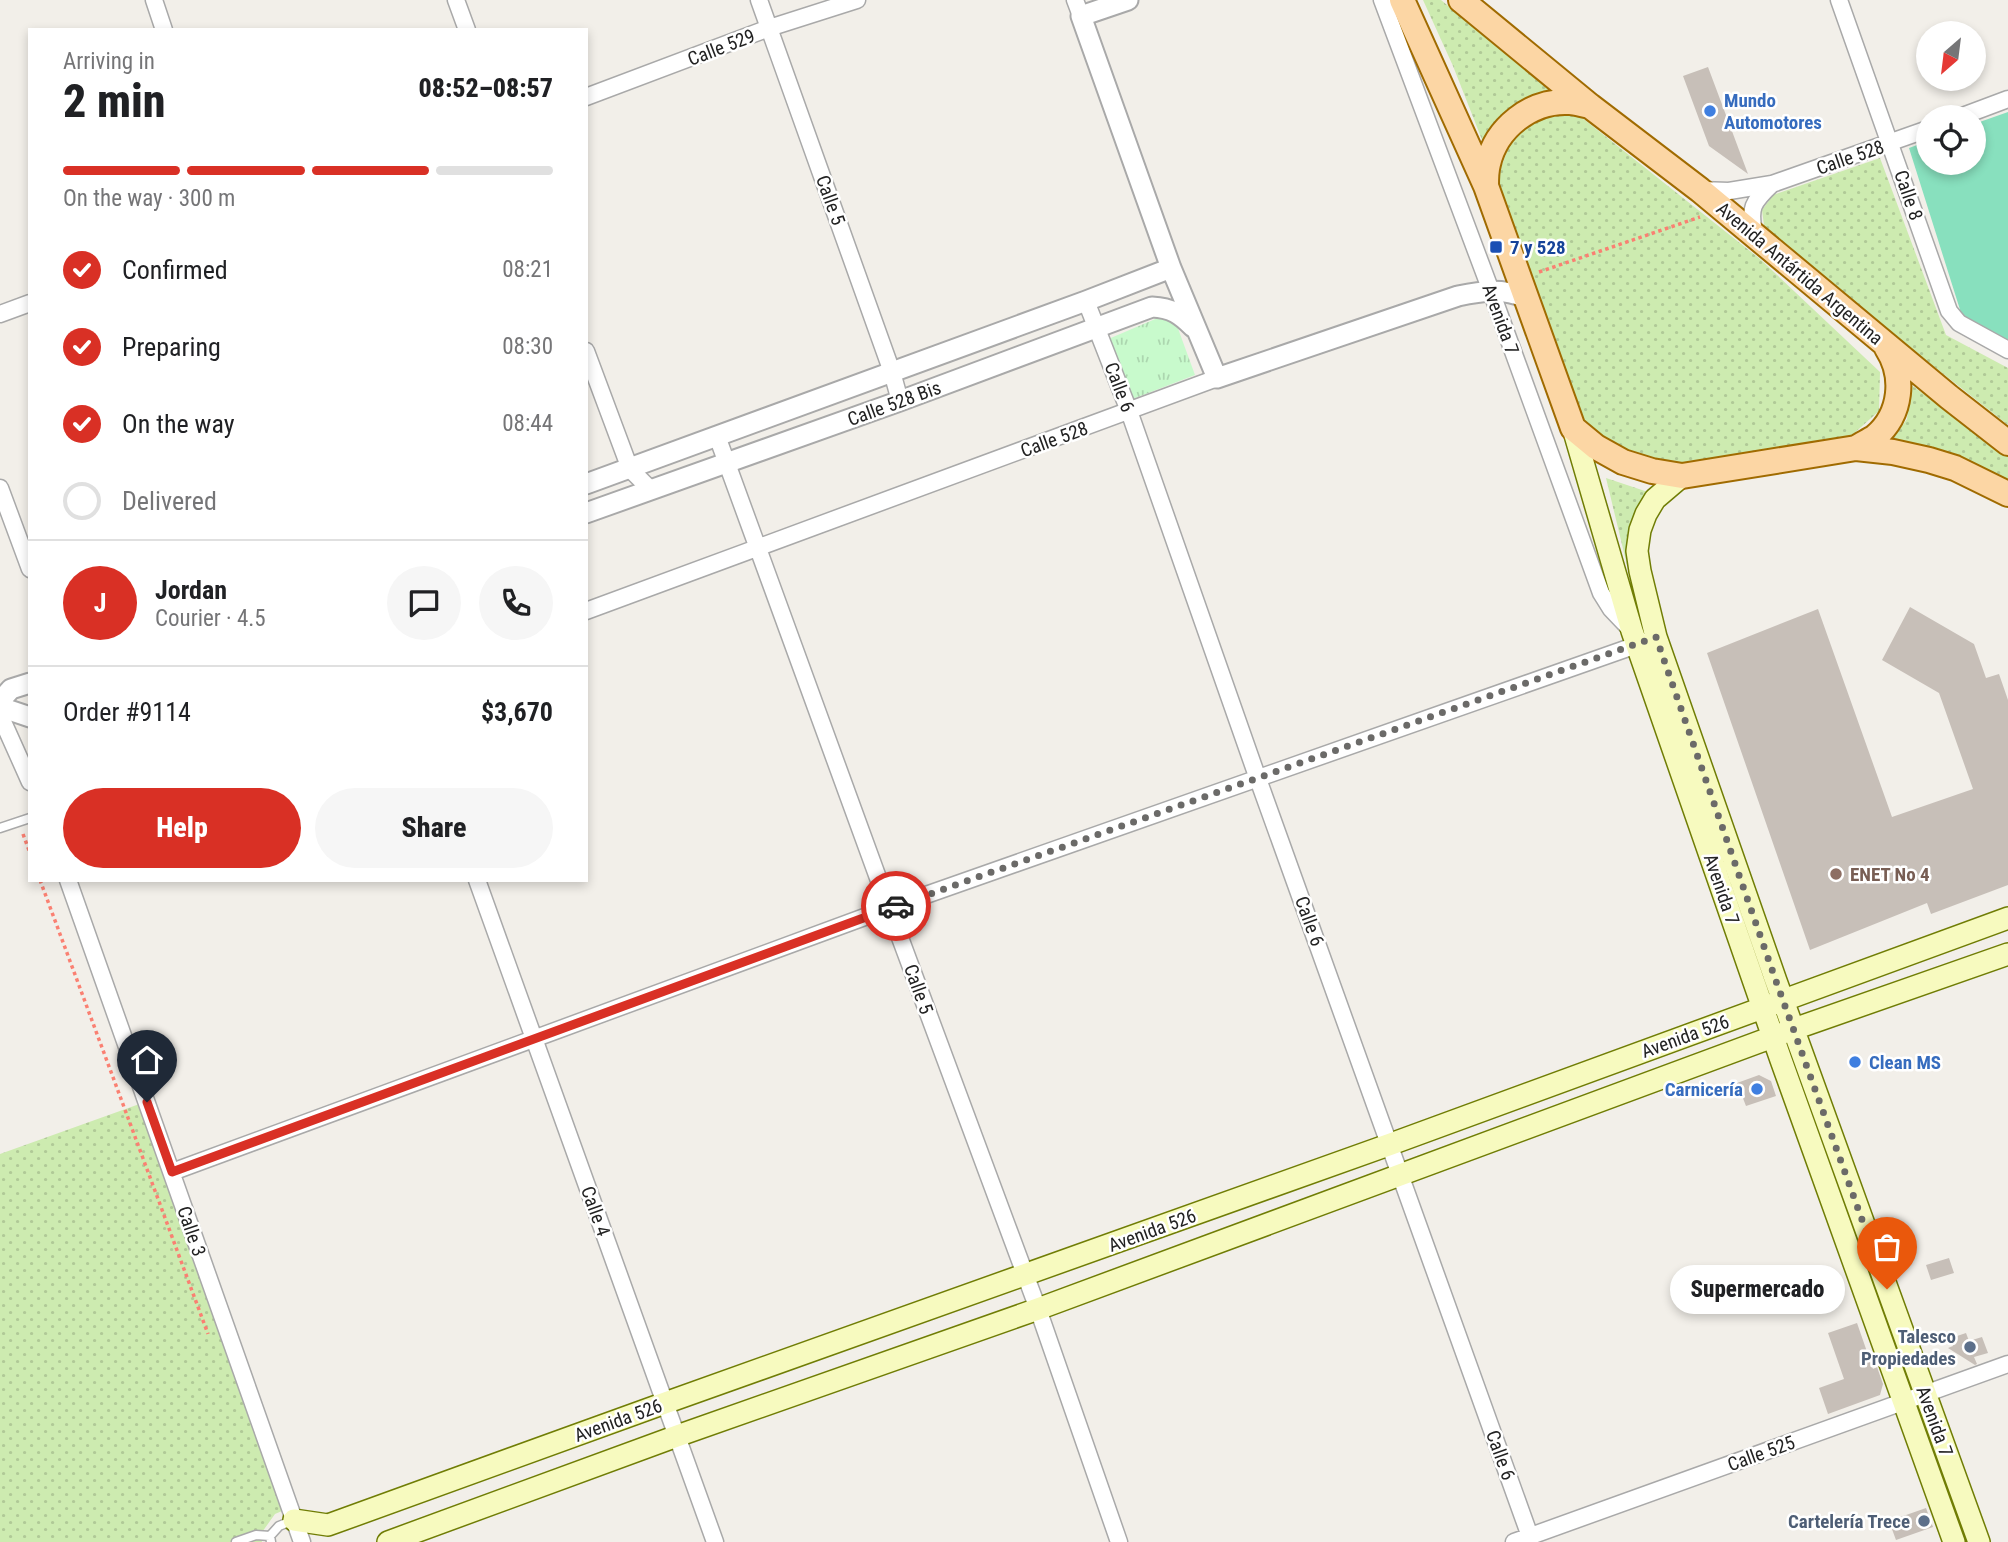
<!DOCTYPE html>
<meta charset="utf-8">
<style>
:root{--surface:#fff;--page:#f6f6f6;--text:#202124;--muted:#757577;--line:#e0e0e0;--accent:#d93025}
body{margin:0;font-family:"Roboto Condensed",sans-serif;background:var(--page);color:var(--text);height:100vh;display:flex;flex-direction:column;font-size:26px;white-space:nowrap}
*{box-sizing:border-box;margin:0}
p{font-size:23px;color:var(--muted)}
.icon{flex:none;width:38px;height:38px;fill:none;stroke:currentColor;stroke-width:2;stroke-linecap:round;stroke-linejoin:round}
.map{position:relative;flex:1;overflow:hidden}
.side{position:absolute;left:28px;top:28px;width:560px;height:854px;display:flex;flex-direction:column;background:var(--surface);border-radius:0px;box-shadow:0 4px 10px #0003}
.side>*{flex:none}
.needle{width:46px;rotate:208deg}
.buttons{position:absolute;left:1916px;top:21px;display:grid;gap:14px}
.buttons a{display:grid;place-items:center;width:70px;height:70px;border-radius:50%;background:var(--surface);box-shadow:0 4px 10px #0003;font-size:35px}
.pin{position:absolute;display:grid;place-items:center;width:60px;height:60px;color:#fff;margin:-72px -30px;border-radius:50% 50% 50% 0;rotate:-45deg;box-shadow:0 0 7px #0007}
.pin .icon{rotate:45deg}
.courier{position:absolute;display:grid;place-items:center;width:70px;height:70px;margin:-35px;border:5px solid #d93025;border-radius:50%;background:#fff;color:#222;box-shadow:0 2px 9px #0007}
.bubble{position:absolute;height:49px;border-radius:24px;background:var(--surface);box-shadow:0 4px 10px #0003;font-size:23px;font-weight:800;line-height:49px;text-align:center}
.overview em{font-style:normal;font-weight:800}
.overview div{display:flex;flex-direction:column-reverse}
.overview{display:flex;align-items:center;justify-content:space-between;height:119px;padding:0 35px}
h1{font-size:46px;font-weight:800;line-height:52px}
.bar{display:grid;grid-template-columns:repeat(4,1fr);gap:10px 7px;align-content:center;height:84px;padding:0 35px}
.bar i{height:9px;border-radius:5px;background:var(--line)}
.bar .current{background:var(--accent)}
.bar p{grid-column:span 4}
.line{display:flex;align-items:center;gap:18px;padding:0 35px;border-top:2px solid var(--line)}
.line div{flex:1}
.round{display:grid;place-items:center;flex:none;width:74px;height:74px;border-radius:37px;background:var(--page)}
ol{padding:0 35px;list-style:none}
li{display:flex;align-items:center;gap:21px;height:77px}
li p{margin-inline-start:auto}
li .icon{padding:7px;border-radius:50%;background:var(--accent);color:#fff;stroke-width:4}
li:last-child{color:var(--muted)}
li i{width:38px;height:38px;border:4px solid var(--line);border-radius:50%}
.action{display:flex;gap:14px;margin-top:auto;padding:14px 35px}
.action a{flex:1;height:80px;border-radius:42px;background:var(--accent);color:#fff;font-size:28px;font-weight:800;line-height:80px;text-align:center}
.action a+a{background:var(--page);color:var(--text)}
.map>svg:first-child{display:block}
.grass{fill:url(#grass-dots)}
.park{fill:url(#park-tufts)}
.pitch{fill:#88e0be}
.building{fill:#c7bfb8}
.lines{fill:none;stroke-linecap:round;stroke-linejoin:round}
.service-casing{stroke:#a9a9a9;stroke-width:11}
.minor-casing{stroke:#a9a9a9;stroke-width:19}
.tertiary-casing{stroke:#a9a9a9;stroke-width:23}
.secondary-casing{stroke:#707d05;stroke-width:24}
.primary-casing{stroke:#a06b00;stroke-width:28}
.path{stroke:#fa8072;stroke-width:3.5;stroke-dasharray:3.5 3.5;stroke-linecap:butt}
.service{stroke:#fff;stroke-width:8}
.minor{stroke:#fff;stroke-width:16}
.tertiary{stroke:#fff;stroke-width:19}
.secondary{stroke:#f7fabf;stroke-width:21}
.primary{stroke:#fcd6a4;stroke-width:24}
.done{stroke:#6b6a68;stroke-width:7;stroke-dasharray:0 12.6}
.route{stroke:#d93025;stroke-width:9}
.shop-dot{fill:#3f7fe0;stroke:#fff;stroke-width:2.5}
.transit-dot{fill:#1a4fb4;stroke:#fff;stroke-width:2.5}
.education-dot{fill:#8d6e63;stroke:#fff;stroke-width:2.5}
.service-dot{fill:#5c6f8a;stroke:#fff;stroke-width:2.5}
.labels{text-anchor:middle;stroke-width:5;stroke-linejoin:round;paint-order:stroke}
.street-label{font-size:19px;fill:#222;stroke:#fff}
.shop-label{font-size:19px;font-weight:bold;fill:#366cbe;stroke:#fff;text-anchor:start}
.transit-label{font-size:19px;font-weight:bold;fill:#164399;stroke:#fff;text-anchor:start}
.education-label{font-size:19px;font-weight:bold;fill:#785e54;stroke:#fff;text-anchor:start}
.service-label{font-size:19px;font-weight:bold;fill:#4e5e75;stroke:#fff;text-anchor:end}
</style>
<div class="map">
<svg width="2008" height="1542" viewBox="0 0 2008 1542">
<defs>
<pattern id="grass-dots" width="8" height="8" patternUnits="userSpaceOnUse" patternTransform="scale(1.75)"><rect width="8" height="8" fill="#cdebb0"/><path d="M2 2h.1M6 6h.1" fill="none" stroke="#b0c997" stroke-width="1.8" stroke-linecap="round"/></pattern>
<pattern id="park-tufts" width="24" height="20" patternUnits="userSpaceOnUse" patternTransform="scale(1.75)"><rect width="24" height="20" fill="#c8facc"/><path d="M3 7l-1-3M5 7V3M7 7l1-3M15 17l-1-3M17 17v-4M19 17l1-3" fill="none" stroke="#acd6af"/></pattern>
</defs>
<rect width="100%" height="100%" fill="#f2efe9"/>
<path class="grass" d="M1423 0H1441L1555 95 1486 150 1453 66Z
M1576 113 1760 259 1880 372 1879 411 1851 436 1672 465 1627 455 1587 427 1496 181 1512 138 1543 114Z
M1880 158 1946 335 2008 368V425L1765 233 1762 210 1773 195Z
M1910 384 2008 456V483L1891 442 1907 419Z
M1606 478 1651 493 1633 518 1628 544 1638 611Z
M145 1102 289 1508 275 1514 260 1535 262 1542H0V1154Z"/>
<path class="park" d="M1160 317 1176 323 1195 375 1130 400 1106 340Z"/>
<path class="pitch" d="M2008 112V341L1962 316 1909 148 1928 141V163H1974V124Z"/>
<path class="building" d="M1708 67 1748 174 1709 146 1683 76Z
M1910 607 1974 644 1986 678 1999 674 2008 700V885L1931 914 1927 903 1810 950 1707 653 1818 609 1892 817 1973 789 1939 693 1882 660Z
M1759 1075 1771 1081 1776 1096 1746 1106 1737 1083Z
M1949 1258 1954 1273 1931 1280 1926 1265Z
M1857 1323 1873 1369 1877 1367 1883 1384 1880 1395 1828 1414 1819 1388 1844 1379 1828 1333Z
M1966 1333 1969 1341 1982 1337 1988 1353 1974 1357 1977 1364 1975 1365 1948 1348 1953 1346 1951 1338Z
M1926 1508 1933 1527 1896 1540 1889 1521Z"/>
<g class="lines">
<defs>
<path id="service" d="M0 828 30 818
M236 1542 256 1535 270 1536
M271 1542 270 1536 279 1526 294 1520"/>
<path id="minor" d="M154 0 164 30
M456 0 467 30
M759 0 892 372 900 401
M1075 0 1081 16
M1382 0 1491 291 1601 593 1611 609 1631 630
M1839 0 1949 311 1959 323 2008 350
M586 97 769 28 857 0
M1960 117 2008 99
M1700 190 1729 191 1772 184 1928 129
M1755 235C1748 208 1753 202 1772 184
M1086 301 1129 411 1258 779 1532 1542
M0 314 30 303
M586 351 630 469 650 489
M717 436 889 908 1038 1309 1119 1542
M0 488 30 569
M586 611 1217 378
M0 715 30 782
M68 880 302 1542
M477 880 715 1542
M172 1172 889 908 1648 641
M1514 1542 2008 1364"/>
<path id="tertiary" d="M1128 0 1081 16 1171 268 1217 378 1458 296C1482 291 1503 288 1526 298
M586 484 1086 301 1171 268
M586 513 900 401 1152 307C1172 308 1180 314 1193 327
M0 701 11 689 30 683
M0 707 30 717"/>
<path id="secondary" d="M1573 428 1632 631 1781 1060 1954 1542
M1682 476 1655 499 1646 514 1640 530 1637 551 1640 571 1656 637 1776 981 1979 1542
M294 1520 328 1525 665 1403 1391 1144 2008 918
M388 1542 677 1436 1038 1309 1794 1029 2008 954"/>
<path id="primary" d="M1402 0 1486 186 1573 428 1596 447 1623 462 1652 471 1682 476 1856 448 1893 452 1929 460 1955 468 2008 494
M1461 0 1590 106 1700 190 1949 397 2008 443
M1486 186C1486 179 1486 171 1488 164 1496 128 1531 100 1569 102 1576 102 1583 105 1590 106
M1856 448C1862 444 1869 441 1875 437 1902 414 1905 376 1887 348"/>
</defs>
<use href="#service" class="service-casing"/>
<use href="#minor" class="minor-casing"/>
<use href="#tertiary" class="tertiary-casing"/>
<use href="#secondary" class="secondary-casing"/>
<use href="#primary" class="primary-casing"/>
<path class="path" d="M1539 272 1700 217
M23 834 30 853
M40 880 208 1334"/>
<use href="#service" class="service"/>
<use href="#minor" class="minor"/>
<use href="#tertiary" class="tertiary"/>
<use href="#secondary" class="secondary"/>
<use href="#primary" class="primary"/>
</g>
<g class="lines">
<path class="done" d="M896 906 1656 637 1776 981 1887 1289"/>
<path class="route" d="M147 1102 172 1172 896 906"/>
</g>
<g class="shop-dot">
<circle cx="1710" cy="111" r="7"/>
<circle cx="1855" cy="1062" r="7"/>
<circle cx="1757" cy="1089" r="7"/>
</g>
<rect class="transit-dot" x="1489" y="240" width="14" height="14" rx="3.5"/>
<circle class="education-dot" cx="1836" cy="874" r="7"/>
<g class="service-dot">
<circle cx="1970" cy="1347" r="7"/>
<circle cx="1924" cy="1521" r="7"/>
</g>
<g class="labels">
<g class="street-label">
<text transform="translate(721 47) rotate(-21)" y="7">Calle 529</text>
<text transform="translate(1850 157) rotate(-19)" y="7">Calle 528</text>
<text transform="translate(1909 195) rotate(71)" y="7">Calle 8</text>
<text transform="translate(831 200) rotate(70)" y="7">Calle 5</text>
<text transform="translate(1800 273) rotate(40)" y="7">Avenida Antártida Argentina</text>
<text transform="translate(1501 319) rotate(70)" y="7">Avenida 7</text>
<text transform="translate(1120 387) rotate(69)" y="7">Calle 6</text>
<text transform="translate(894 403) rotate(-20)" y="7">Calle 528 Bis</text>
<text transform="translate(1054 439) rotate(-20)" y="7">Calle 528</text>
<text transform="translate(1722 889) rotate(71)" y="7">Avenida 7</text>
<text transform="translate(1310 921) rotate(70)" y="7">Calle 6</text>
<text transform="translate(919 989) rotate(70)" y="7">Calle 5</text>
<text transform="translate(1685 1036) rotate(-20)" y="7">Avenida 526</text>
<text transform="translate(596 1211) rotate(70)" y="7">Calle 4</text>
<text transform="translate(1152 1230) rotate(-20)" y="7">Avenida 526</text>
<text transform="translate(192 1231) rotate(71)" y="7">Calle 3</text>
<text transform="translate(618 1420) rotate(-20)" y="7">Avenida 526</text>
<text transform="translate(1935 1421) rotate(70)" y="7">Avenida 7</text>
<text transform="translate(1761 1453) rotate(-20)" y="7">Calle 525</text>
<text transform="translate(1501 1455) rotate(70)" y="7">Calle 6</text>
</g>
<g class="shop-label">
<text x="1724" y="107">Mundo<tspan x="1724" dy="22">Automotores</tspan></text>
<text x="1869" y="1069">Clean MS</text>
<text x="1743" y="1096" text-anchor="end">Carnicería</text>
</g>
<g class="transit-label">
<text x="1510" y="254">7 y 528</text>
</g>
<g class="education-label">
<text x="1850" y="881">ENET No 4</text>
</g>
<g class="service-label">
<text x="1956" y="1343">Talesco<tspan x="1956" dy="22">Propiedades</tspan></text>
<text x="1910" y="1528">Cartelería Trece</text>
</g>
</g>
</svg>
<div class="buttons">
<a><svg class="needle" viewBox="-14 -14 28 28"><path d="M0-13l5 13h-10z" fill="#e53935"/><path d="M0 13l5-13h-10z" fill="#757577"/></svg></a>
<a><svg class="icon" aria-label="locate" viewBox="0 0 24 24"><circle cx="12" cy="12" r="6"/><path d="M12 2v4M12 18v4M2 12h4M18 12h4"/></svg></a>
</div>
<div class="pin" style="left:1887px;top:1289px;background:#ea580c"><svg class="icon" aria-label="bag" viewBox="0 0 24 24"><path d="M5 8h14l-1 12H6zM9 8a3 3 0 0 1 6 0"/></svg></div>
<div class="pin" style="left:147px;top:1102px;background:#1f2937"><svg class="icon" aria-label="home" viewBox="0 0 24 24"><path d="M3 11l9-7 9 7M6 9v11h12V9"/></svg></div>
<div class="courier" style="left:896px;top:906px"><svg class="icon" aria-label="car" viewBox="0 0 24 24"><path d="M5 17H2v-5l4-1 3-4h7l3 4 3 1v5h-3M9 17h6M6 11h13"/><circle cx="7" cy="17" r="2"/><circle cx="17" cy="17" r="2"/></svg></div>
<div class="bubble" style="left:1670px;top:1265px;width:175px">Supermercado</div>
<section class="side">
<div class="overview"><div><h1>2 min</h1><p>Arriving in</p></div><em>08:52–08:57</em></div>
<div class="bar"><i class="current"></i><i class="current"></i><i class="current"></i><i></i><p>On the way · 300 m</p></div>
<ol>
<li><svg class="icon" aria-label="check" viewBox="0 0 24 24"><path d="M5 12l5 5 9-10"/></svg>Confirmed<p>08:21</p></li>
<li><svg class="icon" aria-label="check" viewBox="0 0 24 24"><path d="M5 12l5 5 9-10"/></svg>Preparing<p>08:30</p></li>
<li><svg class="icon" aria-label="check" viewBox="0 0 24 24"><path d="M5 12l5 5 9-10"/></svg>On the way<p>08:44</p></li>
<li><i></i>Delivered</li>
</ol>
<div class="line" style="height:126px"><b class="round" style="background:var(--accent);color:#fff">J</b><div><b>Jordan</b><p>Courier · 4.5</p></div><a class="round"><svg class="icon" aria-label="chat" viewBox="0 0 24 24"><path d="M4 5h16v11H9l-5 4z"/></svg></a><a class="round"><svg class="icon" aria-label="phone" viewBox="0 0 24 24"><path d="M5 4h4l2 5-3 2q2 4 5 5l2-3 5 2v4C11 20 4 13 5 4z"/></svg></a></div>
<div class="line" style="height:91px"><div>Order #9114</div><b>$3,670</b></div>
<div class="action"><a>Help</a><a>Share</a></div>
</section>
</div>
